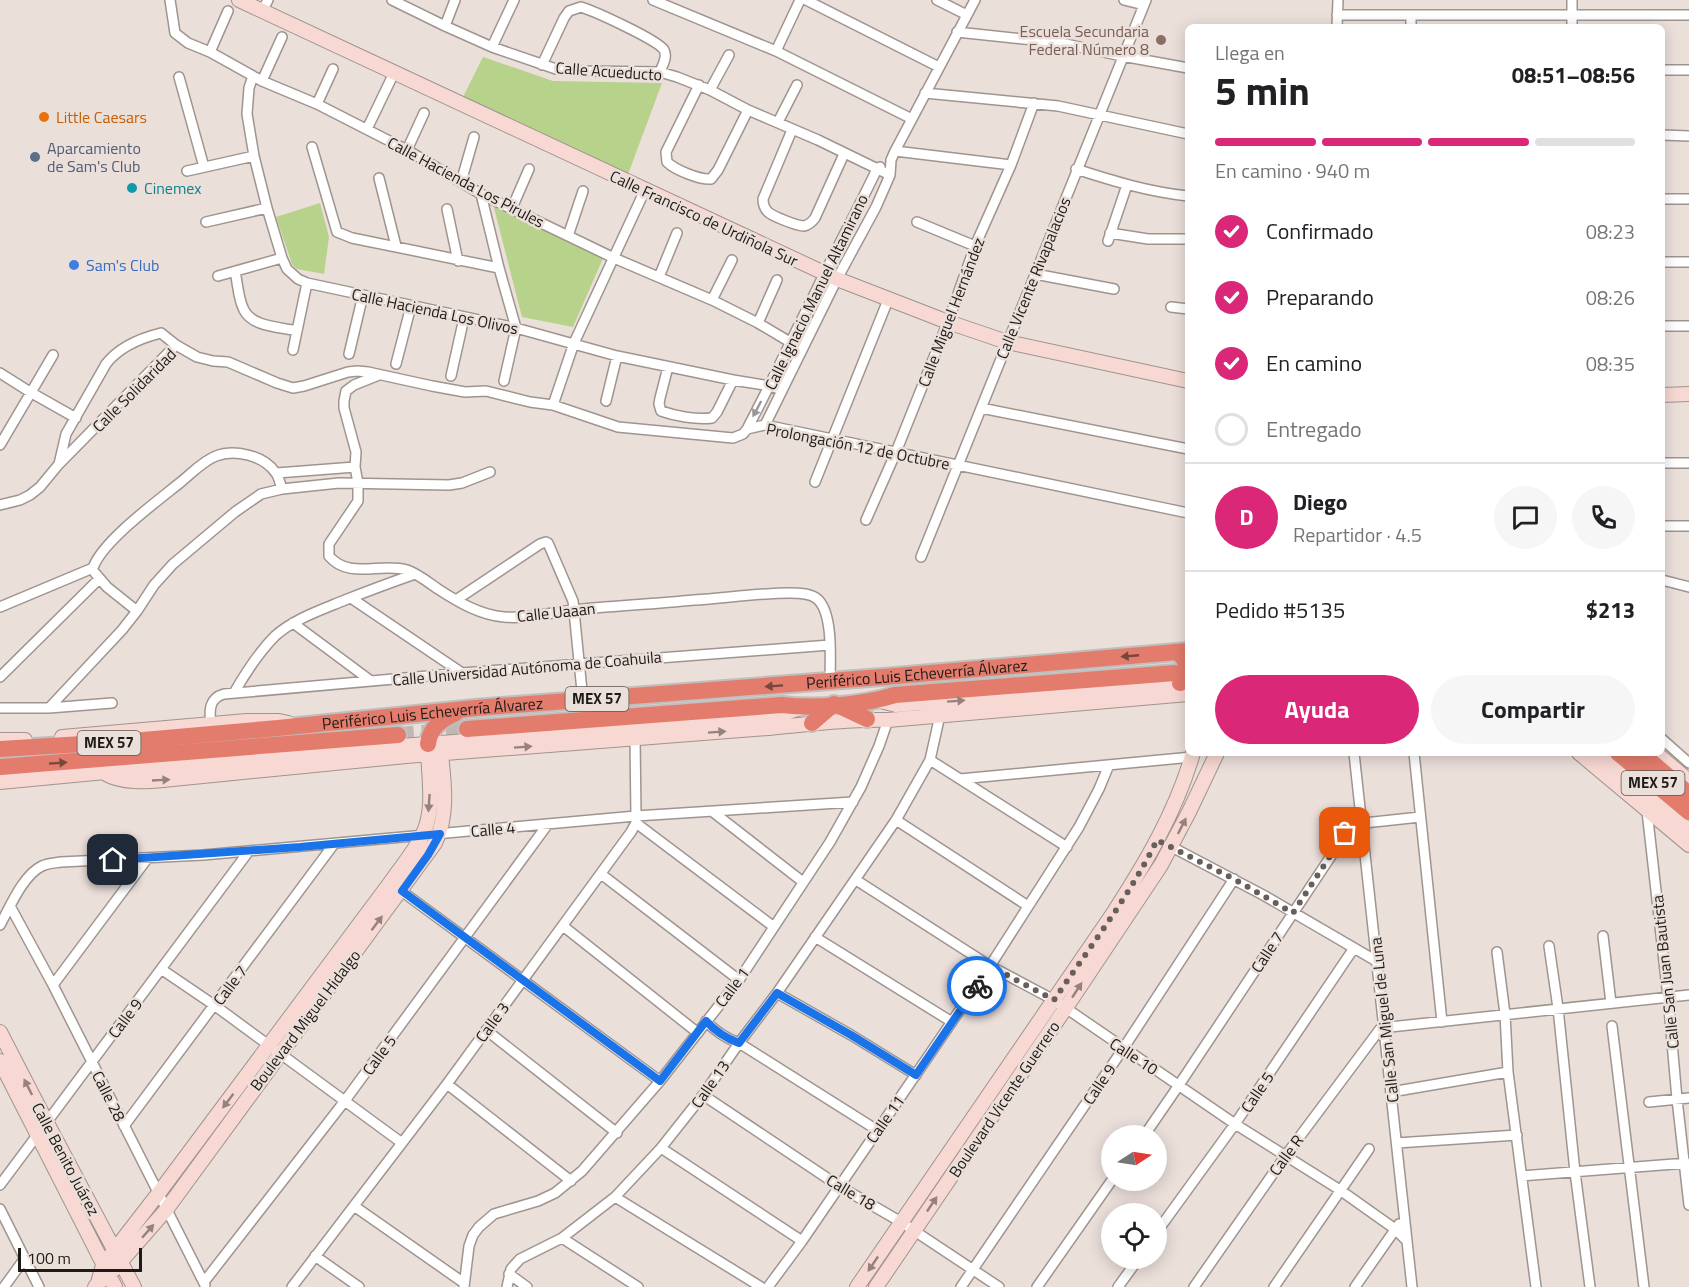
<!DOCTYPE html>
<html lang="es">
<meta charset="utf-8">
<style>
:root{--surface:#fff;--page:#f6f6f6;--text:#202124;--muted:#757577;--line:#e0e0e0;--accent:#db2777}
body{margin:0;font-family:"Titillium Web",sans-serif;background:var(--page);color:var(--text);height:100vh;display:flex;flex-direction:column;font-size:22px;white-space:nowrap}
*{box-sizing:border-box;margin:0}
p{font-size:20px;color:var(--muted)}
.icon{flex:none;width:33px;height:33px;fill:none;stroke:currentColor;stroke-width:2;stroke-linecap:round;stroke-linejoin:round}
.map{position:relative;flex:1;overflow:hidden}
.side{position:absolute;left:1185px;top:24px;width:480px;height:732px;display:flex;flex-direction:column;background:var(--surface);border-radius:9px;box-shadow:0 3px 15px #0003}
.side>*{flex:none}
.needle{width:39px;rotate:78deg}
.fabs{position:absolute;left:1101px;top:1125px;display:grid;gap:12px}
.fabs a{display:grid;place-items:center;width:66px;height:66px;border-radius:50%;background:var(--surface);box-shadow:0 3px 15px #0003;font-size:30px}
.scale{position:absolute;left:18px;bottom:15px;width:124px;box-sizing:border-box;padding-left:6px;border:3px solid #1e1a18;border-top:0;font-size:16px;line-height:21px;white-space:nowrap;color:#1e1a18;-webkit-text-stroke:4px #ebdfda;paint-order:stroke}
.pin{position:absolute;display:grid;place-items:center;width:51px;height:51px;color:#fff;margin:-26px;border-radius:12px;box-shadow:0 3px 9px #0006}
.courier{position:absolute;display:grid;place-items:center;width:60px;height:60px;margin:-30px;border:4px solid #1a73e8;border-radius:50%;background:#fff;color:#222;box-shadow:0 2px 8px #0007}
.overview em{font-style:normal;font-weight:700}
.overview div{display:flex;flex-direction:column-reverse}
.overview{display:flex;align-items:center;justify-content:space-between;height:102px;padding:0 30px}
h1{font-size:39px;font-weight:700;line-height:45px}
.bar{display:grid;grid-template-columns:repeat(4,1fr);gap:9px 6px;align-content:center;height:72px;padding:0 30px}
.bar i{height:8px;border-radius:4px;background:var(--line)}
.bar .active{background:var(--accent)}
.bar p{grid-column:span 4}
.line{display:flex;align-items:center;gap:15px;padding:0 30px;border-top:2px solid var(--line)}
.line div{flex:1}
.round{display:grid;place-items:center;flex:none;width:63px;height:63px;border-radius:32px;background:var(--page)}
ol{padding:0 30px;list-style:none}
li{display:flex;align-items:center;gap:18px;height:66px}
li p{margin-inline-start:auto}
li .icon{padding:6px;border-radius:50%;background:var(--accent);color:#fff;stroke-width:4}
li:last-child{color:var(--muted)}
li i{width:33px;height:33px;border:3px solid var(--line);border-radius:50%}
.action{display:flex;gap:12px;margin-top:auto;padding:12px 30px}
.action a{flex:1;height:69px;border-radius:36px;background:var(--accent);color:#fff;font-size:24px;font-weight:700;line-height:69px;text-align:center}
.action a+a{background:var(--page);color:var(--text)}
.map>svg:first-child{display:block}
.green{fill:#b7d28b}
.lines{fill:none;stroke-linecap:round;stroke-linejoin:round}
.highway-tunnel{stroke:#c2b8b3;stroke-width:16;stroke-dasharray:16 8;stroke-linecap:butt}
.street-casing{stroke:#9f948f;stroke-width:12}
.secondary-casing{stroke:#9f948f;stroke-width:16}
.highway-casing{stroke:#c0bfbe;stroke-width:20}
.street{stroke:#fff;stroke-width:9}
.secondary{stroke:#f7d8d3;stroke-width:14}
.highway{stroke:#e37c6c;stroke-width:16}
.oneway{fill:#9a9897}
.oneway2{fill:#77463e}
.oneway3{fill:#95827f}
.done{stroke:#665f5c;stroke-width:6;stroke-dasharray:0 10.8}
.route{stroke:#1a73e8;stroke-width:8}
.education-dot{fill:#8d6e63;stroke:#ebdfda;stroke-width:2}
.food-dot{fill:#e8710a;stroke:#ebdfda;stroke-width:2}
.service-dot{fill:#5c6f8a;stroke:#ebdfda;stroke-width:2}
.culture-dot{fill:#0f9aa8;stroke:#ebdfda;stroke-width:2}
.shop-dot{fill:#3f7fe0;stroke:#ebdfda;stroke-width:2}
.labels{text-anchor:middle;stroke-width:5;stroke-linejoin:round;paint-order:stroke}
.shield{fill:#ebdfda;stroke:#5c5552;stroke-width:1.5}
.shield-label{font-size:15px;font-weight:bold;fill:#1e1a18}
.education-label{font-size:16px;fill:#785e54;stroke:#ebdfda;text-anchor:end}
.street-label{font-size:16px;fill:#1e1a18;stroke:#ebdfda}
.food-label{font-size:16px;fill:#c56008;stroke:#ebdfda;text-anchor:start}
.service-label{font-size:16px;fill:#4e5e75;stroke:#ebdfda;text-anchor:start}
.culture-label{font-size:16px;fill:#0d838f;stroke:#ebdfda;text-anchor:start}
.shop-label{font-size:16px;fill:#366cbe;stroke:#ebdfda;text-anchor:start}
</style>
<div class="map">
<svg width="1689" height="1287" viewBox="0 0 1689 1287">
<rect width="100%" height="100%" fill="#ebdfda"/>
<path class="green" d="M483 57 553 81 662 83 627 177 462 99Z
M492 200 604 256 573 327 522 317Z
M320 203 329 237 324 274 297 269 292 264 276 217Z"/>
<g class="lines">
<path class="highway-tunnel" d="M398 735 467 729"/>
<defs>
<path id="street" d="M170 0 175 33 188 43 210 52 262 81 317 104 407 150 481 194 614 258 712 300 758 323 790 342
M392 0 445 26 492 47 556 69 584 71 660 72 677 77 710 90 748 110 818 140 890 175
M653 0 776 51 912 119
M806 0 939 67
M937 0 967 15
M1124 0 1144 5
M1572 0V27
M262 11 268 0
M1337 15H1689
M1411 15V27
M445 26 455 0
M1337 27 1338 0
M957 32 1061 43 1122 56 1188 68
M492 47 514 0
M776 51 800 0
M210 52 228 11
M542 65 564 18 569 11 581 7C594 11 658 40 664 50 668 57 662 66 660 72
M1662 70H1689
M253 76 249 88 247 114 254 156 267 208 282 258 287 269 298 279 307 283 363 295 516 328 617 356 733 380 770 386 782 390
M179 77 204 167
M262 81 282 37
M699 85 666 152 667 162C675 170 700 180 711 179L718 170 748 110
M710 90 729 55
M925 93 1058 106 1188 134
M317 104 333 69
M778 122 797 85
M367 129 394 73
M792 130 763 199C763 204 764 208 768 212 772 216 797 226 804 226 809 225 812 222 815 218L844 154
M1662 135 1689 136
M312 147 337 232 352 238 499 268
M407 150 424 113
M895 151 1011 165
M1076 169C1113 181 1149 192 1188 196
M187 171 254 156
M379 178 396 246
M461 182 474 137
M481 194 499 268 516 328 504 381
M1662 199H1689
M512 208 529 169
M447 209 458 261
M206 222 267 208
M917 222 975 246
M1110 233 1148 239H1188
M568 236 583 191
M1108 241 1127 185
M1662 262H1689
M235 272C238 284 238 299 244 310 252 327 281 327 297 331
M1035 274 1114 289
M218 276 282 258
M659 277 677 233
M712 300 732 260
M1171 307 1188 309
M758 323 777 280
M1662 326H1689
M293 350 307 283
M349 354 363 295
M396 364 411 306
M668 367 660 398 659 404 661 411C675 416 696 420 712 418L717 412 733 380
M0 373 30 392 76 418
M379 375 354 385 346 391 344 401V408L356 452 355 467 358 483V501L329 544V556C349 580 381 562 407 570 418 574 428 582 438 589 458 602 480 615 504 617 526 619 550 613 572 610 613 606 654 604 694 600 726 598 758 593 790 593 798 593 809 593 816 598 834 611 830 661 830 681
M451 376 464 318
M606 401 617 356
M553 405 574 343 645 190
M981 408 1188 449
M765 425 837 279 876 207 890 175 891 160 895 151 975 0
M747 429C771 384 792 338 815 293 835 251 857 211 877 169L880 167
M0 445 53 355
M1662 463H1689
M59 464 66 434 106 364C119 347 141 338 161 333L176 345 197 357 213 361 228 362 277 383 293 388 304 386 348 372 357 371 368 372 432 386 465 392 486 391 530 402 553 405 618 427 733 438 743 434 747 429 765 425 1188 513
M277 473 355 467
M815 482 888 300
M0 505 20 500 30 495 40 487 59 464 176 345
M866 520 896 452 948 322 975 246 1011 165 1034 103
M1662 526H1689
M921 557 1146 0
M93 568C102 541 159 500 182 481 193 472 203 461 216 456 234 449 263 455 275 472 279 476 280 484 282 489
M95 573 107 587 137 611
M1662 580 1689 587
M351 598 462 673
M456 600 540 544 546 542 548 543 573 601 583 701
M0 607 93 568
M293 623 371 681
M0 677 99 579
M234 693C246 672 258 653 275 636 294 619 321 610 345 600 368 591 392 582 415 574
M0 708H49L112 703
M49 708 122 630 137 611 154 585 173 564 235 512 261 494 282 489 339 483 449 485 462 483 490 472
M211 724C209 711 209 698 224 694L462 673 830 645
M1662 739 1689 763
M1354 753 1412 1287
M1414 753 1442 1022
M930 760 1067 847
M960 779 1192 757
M1647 811 1668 997 1677 1099 1689 1205
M713 812 803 882
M896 820 1028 906
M636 823 774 927
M1168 845 1265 896 1378 962
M601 874 739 980
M856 880 990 966 1054 1000 1235 1124 1340 1190 1395 1229 1406 1240
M396 887 660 1081
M10 906 53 985 205 1285
M0 925C10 907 23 875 42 866 48 863 55 863 61 862L203 855 636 816 853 802
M563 926 698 1033
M1603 936 1611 1003
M815 937 952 1022
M1549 946 1558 1008 1575 1172 1590 1287
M1497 952 1505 1014 1508 1072 1536 1287
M161 969 214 1005 402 1143
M53 985 147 859
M777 993 851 1035 916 1075
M706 1021C716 1032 725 1038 739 1043L877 1130
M1612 1026 1644 1287
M486 1030 617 1133
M447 1084 571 1181
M1391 1092 1508 1072
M703 1095 839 1186 901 1222 999 1287
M1649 1102 1689 1098
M124 1126 334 844
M1144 1136 1179 1085 1349 829 1355 824 1420 817
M1397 1143 1517 1135
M661 1148 802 1241
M1522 1176 1687 1163
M0 1185 249 851
M615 1197 761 1287
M354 1206 464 1283
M0 1209 39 1287
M1156 1233 1235 1124 1354 948
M562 1238 638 1287
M315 1256 359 1287
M509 1274 527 1287
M204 1282 344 1102 548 824
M4 1287 25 1258
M292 1287 447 1084 631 832 636 823V816L635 738
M464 1287 469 1246 473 1235 479 1227 494 1214 538 1201 555 1193 582 1171 660 1081 739 980 830 842 861 787 879 746 888 720
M507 1287 511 1269 520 1259 562 1238 615 1197 661 1148 703 1095 739 1043 777 993 896 820 930 760 940 715
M768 1287 802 1241 990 966 1079 827 1099 789 1109 765
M961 1287 1123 1049 1234 879
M1037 1287 1112 1180
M1118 1287 1139 1258
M1194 1287 1286 1155 1380 1029 1390 1027 1689 995
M1274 1287 1369 1149
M1355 1287 1399 1224"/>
<path id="secondary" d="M239 0 837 279 948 322 1007 342 1188 381
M1662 395 1689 394
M877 700 896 705 1188 682
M62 737 247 721H279L288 723
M0 740H25
M1579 753 1689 845
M1597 753 1689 831
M1656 753 1689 781
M104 773C125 785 150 781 173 779L406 756 768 728C808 724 848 719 888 720L1188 694
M0 782 295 754 467 741 571 730 758 716 783 714 800 708
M0 1032 47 1123 134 1287
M0 1061 115 1287
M98 1283 103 1265 158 1194 390 883C401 867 414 852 422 836 436 809 428 776 428 747
M95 1287 98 1283 109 1275 166 1210 435 843C450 813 443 776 440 744
M857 1287 1112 915C1145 864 1176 812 1193 753
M876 1287 1065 1009 1161 865 1189 812 1217 753"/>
<g id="highway">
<path d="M1177 652C1188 660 1190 672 1180 683"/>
<path d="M837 705 867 719"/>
<path d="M812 723 834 704"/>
<path d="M467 729 782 705C815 709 863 705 895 695L1175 673"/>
<path d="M428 744C430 727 441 720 456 713"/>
<path id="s1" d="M0 749 132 741 278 728 475 708 895 676 1188 651"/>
<path d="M1618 753 1689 812"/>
<path d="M1641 753 1689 794"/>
<path d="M0 767 398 735"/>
</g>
</defs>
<use href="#street" class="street-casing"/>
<use href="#secondary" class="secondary-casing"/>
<use href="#highway" class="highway-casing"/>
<use href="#street" class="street"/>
<use href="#secondary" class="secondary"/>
<use href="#highway" class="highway"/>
</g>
<defs><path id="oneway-solid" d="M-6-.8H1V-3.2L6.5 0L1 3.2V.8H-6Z" transform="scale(1.5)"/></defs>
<use class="oneway" href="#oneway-solid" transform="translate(757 409) rotate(118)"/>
<g class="oneway2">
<use href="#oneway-solid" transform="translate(1130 656) rotate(175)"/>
<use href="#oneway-solid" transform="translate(774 686) rotate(176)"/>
<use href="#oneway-solid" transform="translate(58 763) rotate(-4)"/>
</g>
<g class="oneway3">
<use href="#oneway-solid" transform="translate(956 701) rotate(-4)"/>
<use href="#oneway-solid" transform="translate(717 732) rotate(-4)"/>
<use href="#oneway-solid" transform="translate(523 747) rotate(-4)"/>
<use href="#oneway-solid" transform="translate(161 780) rotate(-3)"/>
<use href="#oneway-solid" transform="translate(429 803) rotate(94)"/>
<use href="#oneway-solid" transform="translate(1182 826) rotate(-63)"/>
<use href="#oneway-solid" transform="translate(377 923) rotate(-53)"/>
<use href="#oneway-solid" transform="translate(1077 990) rotate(-57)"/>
<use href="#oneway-solid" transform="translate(28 1087) rotate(-117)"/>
<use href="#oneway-solid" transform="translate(228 1101) rotate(127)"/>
<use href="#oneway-solid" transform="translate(932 1204) rotate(-56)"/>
<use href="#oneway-solid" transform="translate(148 1231) rotate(-49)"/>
<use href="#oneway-solid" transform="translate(873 1264) rotate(124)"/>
</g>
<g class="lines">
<path class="done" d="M977 986 990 966 1054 1000C1089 948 1129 897 1157 840L1234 879 1293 913 1345 833"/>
<path class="route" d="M113 860 300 847 440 834 428 855 402 891 660 1081 706 1021C716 1032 725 1038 739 1043L777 993 851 1035 916 1075 977 986"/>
</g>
<circle class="education-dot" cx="1161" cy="40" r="6"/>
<circle class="food-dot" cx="44" cy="117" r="6"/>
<circle class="service-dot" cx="35" cy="157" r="6"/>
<circle class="culture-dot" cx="132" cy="188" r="6"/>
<circle class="shop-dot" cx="74" cy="265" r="6"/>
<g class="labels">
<g class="shield">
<rect x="565.5" y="687" width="63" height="24" rx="4.5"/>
<rect x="77.5" y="731" width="63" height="24" rx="4.5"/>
<rect x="1621.5" y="771" width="63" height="24" rx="4.5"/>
</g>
<g class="shield-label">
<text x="597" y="704">MEX 57</text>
<text x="109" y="748">MEX 57</text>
<text x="1653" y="788">MEX 57</text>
</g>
<g class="education-label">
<text x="1149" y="37">Escuela Secundaria<tspan x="1149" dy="18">Federal Número 8</tspan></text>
</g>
<g class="street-label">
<text transform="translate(609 71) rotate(4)" y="6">Calle Acueducto</text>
<text transform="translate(466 182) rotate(28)" y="6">Calle Hacienda Los Pirules</text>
<text transform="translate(704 218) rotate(25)" y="6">Calle Francisco de Urdiñola Sur</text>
<text transform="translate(1033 278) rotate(-68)" y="6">Calle Vicente Rivapalacios</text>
<text transform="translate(816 292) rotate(-64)" y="6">Calle Ignacio Manuel Altamirano</text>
<text transform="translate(435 311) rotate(12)" y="6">Calle Hacienda Los Olivos</text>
<text transform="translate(951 312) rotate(-69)" y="6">Calle Miguel Hernández</text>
<text transform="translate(134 390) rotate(-45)" y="6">Calle Solidaridad</text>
<text transform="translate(858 446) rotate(11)" y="6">Prolongación 12 de Octubre</text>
<text transform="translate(556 612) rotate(-6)" y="6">Calle Uaaan</text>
<text transform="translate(527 668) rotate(-5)" y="6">Calle Universidad Autónoma de Coahuila</text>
<text dy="6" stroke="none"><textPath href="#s1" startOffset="920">Periférico Luis Echeverría Álvarez</textPath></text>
<text dy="6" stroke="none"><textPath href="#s1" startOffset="434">Periférico Luis Echeverría Álvarez</textPath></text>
<text transform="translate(493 829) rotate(-5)" y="6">Calle 4</text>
<text transform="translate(1267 952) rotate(-57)" y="6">Calle 7</text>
<text transform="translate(1665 972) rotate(-96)" y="6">Calle San Juan Bautista</text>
<text transform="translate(230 985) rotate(-53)" y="6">Calle 7</text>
<text transform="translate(732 987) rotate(-53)" y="6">Calle 1</text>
<text transform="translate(125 1018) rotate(-53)" y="6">Calle 9</text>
<text transform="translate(305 1020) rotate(-53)" y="6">Boulevard Miguel Hidalgo</text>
<text transform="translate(1384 1020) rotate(-96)" y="6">Calle San Miguel de Luna</text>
<text transform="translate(492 1022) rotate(-54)" y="6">Calle 3</text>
<text transform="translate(379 1055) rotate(-54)" y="6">Calle 5</text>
<text transform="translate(1134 1056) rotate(33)" y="6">Calle 10</text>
<text transform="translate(710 1084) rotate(-55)" y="6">Calle 13</text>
<text transform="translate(1099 1084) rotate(-56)" y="6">Calle 9</text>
<text transform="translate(1257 1092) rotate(-56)" y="6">Calle 5</text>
<text transform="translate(109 1096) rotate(63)" y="6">Calle 28</text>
<text transform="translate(1004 1099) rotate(-56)" y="6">Boulevard Vicente Guerrero</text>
<text transform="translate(885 1119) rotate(-55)" y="6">Calle 11</text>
<text transform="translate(1286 1155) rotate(-54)" y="6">Calle R</text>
<text transform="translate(66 1159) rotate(62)" y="6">Calle Benito Juárez</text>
<text transform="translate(851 1192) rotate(31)" y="6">Calle 18</text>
</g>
<g class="food-label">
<text x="56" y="123">Little Caesars</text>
</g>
<g class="service-label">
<text x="47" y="154">Aparcamiento<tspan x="47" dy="18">de Sam's Club</tspan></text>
</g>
<g class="culture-label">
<text x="144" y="194">Cinemex</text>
</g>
<g class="shop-label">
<text x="86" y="271">Sam's Club</text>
</g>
</g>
</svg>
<div class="fabs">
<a><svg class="needle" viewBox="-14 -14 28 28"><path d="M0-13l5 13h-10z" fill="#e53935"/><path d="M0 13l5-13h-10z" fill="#757577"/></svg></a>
<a><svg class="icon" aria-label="locate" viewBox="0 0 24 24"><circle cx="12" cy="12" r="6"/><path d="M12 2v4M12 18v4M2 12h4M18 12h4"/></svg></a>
</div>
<div class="scale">100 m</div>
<div class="pin" style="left:1345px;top:833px;background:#ea580c"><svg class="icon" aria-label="bag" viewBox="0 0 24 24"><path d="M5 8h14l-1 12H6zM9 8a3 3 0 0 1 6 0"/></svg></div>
<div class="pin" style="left:113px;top:860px;background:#1f2937"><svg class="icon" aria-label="home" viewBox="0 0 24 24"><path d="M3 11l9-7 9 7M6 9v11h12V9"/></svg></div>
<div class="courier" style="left:977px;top:986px"><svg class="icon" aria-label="bike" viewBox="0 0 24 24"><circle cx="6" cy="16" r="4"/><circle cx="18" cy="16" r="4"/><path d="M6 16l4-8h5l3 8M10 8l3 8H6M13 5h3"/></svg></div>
<section class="side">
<div class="overview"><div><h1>5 min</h1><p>Llega en</p></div><em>08:51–08:56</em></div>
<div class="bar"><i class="active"></i><i class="active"></i><i class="active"></i><i></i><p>En camino · 940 m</p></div>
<ol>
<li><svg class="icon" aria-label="check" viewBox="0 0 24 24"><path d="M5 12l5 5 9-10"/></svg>Confirmado<p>08:23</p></li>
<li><svg class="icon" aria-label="check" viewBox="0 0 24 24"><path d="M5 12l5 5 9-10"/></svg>Preparando<p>08:26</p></li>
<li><svg class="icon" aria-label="check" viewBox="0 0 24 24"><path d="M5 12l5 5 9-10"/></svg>En camino<p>08:35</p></li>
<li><i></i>Entregado</li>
</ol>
<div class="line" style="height:108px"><b class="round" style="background:var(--accent);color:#fff">D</b><div><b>Diego</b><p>Repartidor · 4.5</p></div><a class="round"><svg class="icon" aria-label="chat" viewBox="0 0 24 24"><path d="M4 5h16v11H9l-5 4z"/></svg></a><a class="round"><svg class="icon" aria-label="phone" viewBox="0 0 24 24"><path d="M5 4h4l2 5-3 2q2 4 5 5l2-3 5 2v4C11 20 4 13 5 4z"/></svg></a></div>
<div class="line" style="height:78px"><div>Pedido #5135</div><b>$213</b></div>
<div class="action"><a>Ayuda</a><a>Compartir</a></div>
</section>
</div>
